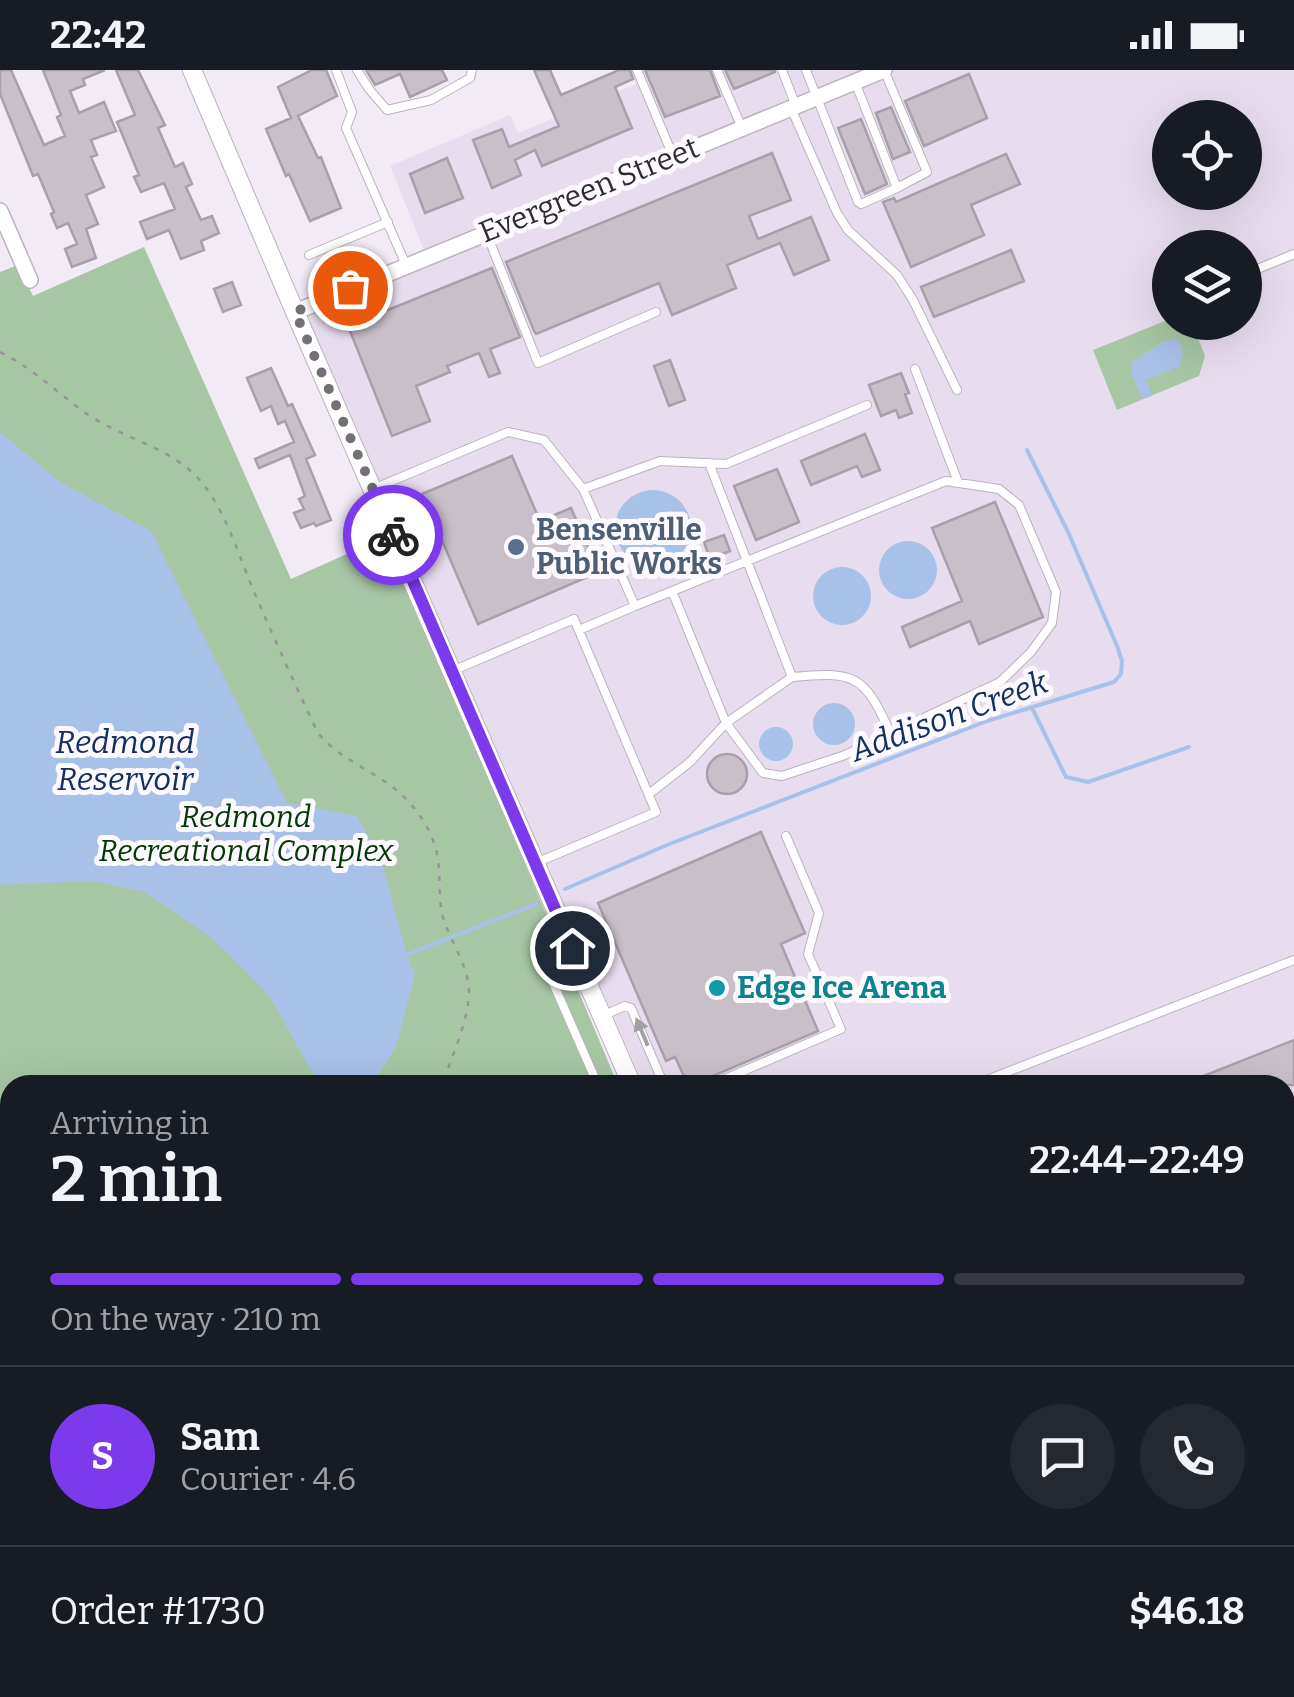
<!DOCTYPE html>
<meta charset="utf-8">
<style>
:root{--surface:#171b24;--page:#242831;--text:#f1f3f6;--muted:#9ea1a6;--line:#363941;--accent:#7c3aed}
body{margin:0;font-family:Bitter,serif;background:var(--page);color:var(--text);height:100vh;display:flex;flex-direction:column;font-size:38px;white-space:nowrap}
*{box-sizing:border-box;margin:0}
p{font-size:32px;color:var(--muted)}
.icon{flex:none;width:55px;height:55px;fill:none;stroke:currentColor;stroke-width:2;stroke-linecap:round;stroke-linejoin:round}
.map{position:relative;flex:1;overflow:hidden}
.side{position:absolute;left:0px;top:1005px;width:1295px;height:622px;display:flex;flex-direction:column;background:var(--surface);border-radius:30px 30px 0 0;box-shadow:0 10px 40px #0002}
.side>*{flex:none}
.tools{position:absolute;left:1152px;top:30px;display:grid;gap:20px}
.tools a{display:grid;place-items:center;width:110px;height:110px;border-radius:50%;background:var(--surface);box-shadow:0 10px 40px #0002;font-size:50px}
.pin{position:absolute;display:grid;place-items:center;width:85px;height:85px;color:#fff;margin:-42px;border:5px solid #fff;border-radius:50%;box-shadow:0 2px 10px #0007}
.courier{position:absolute;display:grid;place-items:center;width:100px;height:100px;margin:-50px;border:8px solid #7c3aed;border-radius:50%;background:#fff;color:#222;box-shadow:0 2px 12px #0007}
.headline em{font-style:normal;font-weight:600}
.headline div{display:flex;flex-direction:column-reverse}
.headline{display:flex;align-items:center;justify-content:space-between;height:170px;padding:0 50px}
h1{font-size:65px;font-weight:600;line-height:75px}
.bar{display:grid;grid-template-columns:repeat(4,1fr);gap:15px 10px;align-content:center;height:120px;padding:0 50px}
.bar i{height:12px;border-radius:8px;background:var(--line)}
.bar .selected{background:var(--accent)}
.bar p{grid-column:span 4}
.line{display:flex;align-items:center;gap:25px;padding:0 50px;border-top:2px solid var(--line)}
.line div{flex:1}
.round{display:grid;place-items:center;flex:none;width:105px;height:105px;border-radius:52px;background:var(--page)}
.status{display:flex;justify-content:space-between;align-items:center;height:70px;padding:0 50px;background:var(--surface);direction:ltr}
.status svg{height:28px;fill:currentColor}
.map>svg:first-child{display:block}
.built{fill:#e8ddef;fill-rule:evenodd}
.green{fill:#a7c6a4}
.water{fill:#a8c1e9}
.lines{fill:none;stroke-linecap:round;stroke-linejoin:round}
.stream{stroke:#a8c1e9;stroke-width:4}
.building{fill:#c8bfc9;stroke:#a79fa9;stroke-width:2.5}
.service-casing{stroke:#b9b3bd;stroke-width:10}
.minor-casing{stroke:#b9b3bd;stroke-width:18}
.tertiary-casing{stroke:#b9b3bd;stroke-width:20}
.path{stroke:#98939b;stroke-width:2.5;stroke-dasharray:5 8;stroke-linecap:butt}
.service{stroke:#fff;stroke-width:8}
.minor{stroke:#fff;stroke-width:15}
.tertiary{stroke:#fff;stroke-width:18}
.oneway{fill:#a1a0a2}
.done{stroke:#736f75;stroke-width:10;stroke-dasharray:0 18}
.route{stroke:#7c3aed;stroke-width:12}
.service-dot{fill:#5c6f8a;stroke:#fdfaff;stroke-width:4}
.culture-dot{fill:#0f9aa8;stroke:#fdfaff;stroke-width:4}
.labels{text-anchor:middle;stroke-width:10;stroke-linejoin:round;paint-order:stroke}
.street-label{font-size:30px;fill:#2e2c30;stroke:#fdfaff}
.service-label{font-size:30px;font-weight:bold;fill:#4e5e75;stroke:#fdfaff;text-anchor:start}
.park-label{font-size:30px;font-style:italic;fill:#053706;stroke:#fdfaff}
.culture-label{font-size:30px;font-weight:bold;fill:#0d838f;stroke:#fdfaff;text-anchor:start}
.water-label{font-size:32px;font-style:italic;fill:#133060;stroke:#fdfaff}
</style>
<div class="status"><b>22:42</b><svg viewBox="0 0 49 12"><path d="M0 12V9h3v3zM5 12V6h3v6zM10 12V3h3v9zM15 12V0h3v12zM26 1h20v11H26zM47 4h2v5h-2z"/></svg></div>
<div class="map">
<svg width="1294" height="1627" viewBox="0 0 1294 1627">
<rect width="100%" height="100%" fill="#f2ebf6"/>
<path class="built" d="M631 0H1294V1627H913L909 1618H1285V1015H644L296 237 425 183 390 96 510 45 518 63 636 14ZM1170 48H1245V122H1170ZM1170 178H1245V252H1170Z
M481 1618H725L729 1627H485Z
M813 1618H888L892 1627H789Z"/>
<path class="green" d="M144 177 291 509 387 466 618 1015H10V1618H117L93 1627H0V202L18 195 33 226Z
M1170 249V252L1192 253 1205 286 1199 306 1117 340 1093 280Z"/>
<path class="water" d="M1175 269 1181 273 1183 284 1180 296 1146 310 1152 326 1143 329 1132 306V292L1163 272Z
M0 362 60 412 151 461 287 733 357 746 381 789 407 886 415 904 396 977 378 1005 361 1015H324L310 999 269 925 213 869 145 822 94 811 0 815Z
M615 458a38 38 0 1 1 76 0a38 38 0 1 1-76 0Z
M879 500a29 29 0 1 1 58 0a29 29 0 1 1-58 0Z
M813 526a29 29 0 1 1 58 0a29 29 0 1 1-58 0Z
M813 654a21 21 0 1 1 42 0a21 21 0 1 1-42 0Z
M759 674a17 17 0 1 1 34 0a17 17 0 1 1-34 0Z"/>
<g class="lines">
<path class="stream" d="M1033 640 1066 707 1088 712 1189 677
M565 819 667 775 987 651 1114 612 1121 604 1122 591 1117 576 1069 464 1027 380
M406 885 536 834"/>
</g>
<path class="building" d="M0 0H11L44 75 65 66 57 47 61 45 43 0H105L83 9 85 15 70 21 79 43 104 32 116 61 91 70 97 85 91 87 104 117 86 125 98 154 86 159 96 188 72 197 65 179 77 174 68 153 57 158 51 144 54 142 38 104 33 106 0 24Z
M116 0H138L165 55 158 58 175 97 183 93 192 114 186 117 201 150 212 146 219 163 201 171 204 180 181 189 169 160 147 169 140 152 175 139 164 113 141 122 134 107 139 105 117 52 135 45Z
M312 0H326L337 26 298 46 318 88 321 87 341 138 310 151 289 104 286 106 266 59 291 48 278 17Z
M366 0H442L447 10 410 27 400 4 375 15Z
M534 0H550L561 25 619 0H630L633 9 615 17 632 58 542 96 535 80 515 90 521 105 492 118 473 70 502 59 509 77 559 56Z
M645 0H710L720 26 665 47Z
M725 0H775V2L734 19Z
M969 4 987 48 924 76 905 31Z
M891 37 910 82 893 89 876 43Z
M861 49 887 114 865 124 838 58Z
M772 83 791 130 749 146 758 169 811 147 829 190 794 205 780 173 727 195 736 218 672 245 659 213 536 264 534 261 506 192Z
M1006 84 1020 114 971 135 984 165 911 197 883 132 894 128 896 132Z
M447 88 463 128 425 143 410 104Z
M1011 180 1024 211 934 247 921 217Z
M492 198 520 267 490 279 500 303 489 307 479 283 447 296 450 302 416 316 430 351 392 366 348 256Z
M232 212 241 235 223 242 214 219Z
M670 290 685 330 669 336 654 296Z
M271 298 288 336 292 334 315 385 306 389 331 450 316 456 314 453 301 458 294 443 304 439 299 429 305 426 290 385 259 398 255 389 294 372 285 351 278 354 271 336 261 341 247 308Z
M901 303 909 323 905 324 912 343 899 348 896 340 881 346 869 315Z
M865 364 880 400 862 407 857 396 811 415 801 391Z
M512 386 540 451 571 438 599 502 478 554 422 424Z
M777 399 799 452 756 470 734 416Z
M995 432 1043 547 979 574 970 551 910 577 902 557 962 531 932 458Z
M724 465 730 481 710 489 704 472Z
M707 704a20 20 0 1 1 40 0a20 20 0 1 1-40 0Z
M761 762 805 863 781 874 818 961 708 1008 700 1015H688L675 987 666 991 598 833Z
M1294 970V1015H1183V1014Z"/>
<g class="lines">
<defs>
<path id="service" d="M336 0 352 42 346 58 406 195
M357 0 369 19 387 40 431 30 470 8 472 0
M637 0 673 86
M717 0 742 58
M782 0 796 36
M806 0 858 132 861 134 897 118 855 12
M884 0 927 102 897 118
M791 38 837 143 848 160 897 205 913 230 957 320
M486 162 538 293 656 242
M309 185 388 152
M1250 202 1294 184
M915 299 958 412
M373 419 508 362 544 370 583 419 635 536 579 560
M583 419 660 391 726 394 867 335
M635 536 946 411 999 419 1019 435 1056 522 1052 553 1031 582 1000 612 845 685 782 706 763 703 726 653 672 521
M452 601 574 549 656 742 536 793
M792 607C855 601 864 605 890 662
M649 724 690 692 726 653 792 607 709 393
M572 877 543 890 597 1013 592 1015
M602 946 625 936 631 938 664 1015
M711 1015 841 959 808 884 819 843 786 766
M974 1015 1294 890
M1285 1183 1294 1180
M1285 1271 1294 1267
M1285 1612 1294 1608
M195 1618 200 1627
M533 1618 537 1627
M1136 1618 1140 1627
M1232 1618 1236 1627
M496 1627 498 1618
M933 1627 957 1618
M1043 1627 1066 1618
M1249 1627 1271 1618"/>
<path id="minor" d="M0 141 30 210
M295 242 884 0
M136 1627 160 1618"/>
<path id="tertiary" d="M192 0 295 242 632 1015
M895 1618 899 1627"/>
</defs>
<use href="#service" class="service-casing"/>
<use href="#minor" class="minor-casing"/>
<use href="#tertiary" class="tertiary-casing"/>
<path class="path" d="M0 282C33 298 57 323 87 344 123 369 175 378 203 414 226 443 238 483 252 517 273 566 295 615 318 663 342 693 383 703 409 732 427 752 438 774 439 801 440 816 439 832 443 847 450 871 467 893 469 919 470 948 451 988 442 1015
M0 1206H10
M0 1428 10 1453
M0 1512 10 1518
M42 1618 46 1627"/>
<use href="#service" class="service"/>
<use href="#minor" class="minor"/>
<use href="#tertiary" class="tertiary"/>
</g>
<defs><path id="oneway-solid" d="M-6-.8H1V-3.2L6.5 0L1 3.2V.8H-6Z" transform="scale(2.5)"/></defs>
<use class="oneway" href="#oneway-solid" transform="translate(642 962) rotate(-113)"/>
<g class="lines">
<path class="done" d="M350 218 295 242 393 465"/>
<path class="route" d="M393 465 572 878"/>
</g>
<circle class="service-dot" cx="516" cy="477" r="10"/>
<circle class="culture-dot" cx="717" cy="918" r="10"/>
<g class="labels">
<g class="street-label">
<text transform="translate(589 120) rotate(-22)" y="10">Evergreen Street</text>
</g>
<g class="service-label">
<text x="536" y="470">Bensenville<tspan x="536" dy="34">Public Works</tspan></text>
</g>
<g class="park-label">
<text x="246" y="757">Redmond<tspan x="246" dy="34">Recreational Complex</tspan></text>
</g>
<g class="culture-label">
<text x="737" y="928">Edge Ice Arena</text>
</g>
<g class="water-label">
<text transform="translate(949 646) rotate(-20)" y="11">Addison Creek</text>
<text x="125" y="683">Redmond<tspan x="125" dy="37">Reservoir</tspan></text>
</g>
</g>
</svg>
<div class="tools">
<a><svg class="icon" aria-label="locate" viewBox="0 0 24 24"><circle cx="12" cy="12" r="6"/><path d="M12 2v4M12 18v4M2 12h4M18 12h4"/></svg></a>
<a><svg class="icon" aria-label="layers" viewBox="0 0 24 24"><path d="M12 4l9 5-9 5-9-5zM3 14l9 5 9-5"/></svg></a>
</div>
<div class="pin" style="left:350px;top:218px;background:#ea580c"><svg class="icon" aria-label="bag" viewBox="0 0 24 24"><path d="M5 8h14l-1 12H6zM9 8a3 3 0 0 1 6 0"/></svg></div>
<div class="pin" style="left:572px;top:878px;background:#1f2937"><svg class="icon" aria-label="home" viewBox="0 0 24 24"><path d="M3 11l9-7 9 7M6 9v11h12V9"/></svg></div>
<div class="courier" style="left:393px;top:465px"><svg class="icon" aria-label="bike" viewBox="0 0 24 24"><circle cx="6" cy="16" r="4"/><circle cx="18" cy="16" r="4"/><path d="M6 16l4-8h5l3 8M10 8l3 8H6M13 5h3"/></svg></div>
<section class="side">
<div class="headline"><div><h1>2 min</h1><p>Arriving in</p></div><em>22:44–22:49</em></div>
<div class="bar"><i class="selected"></i><i class="selected"></i><i class="selected"></i><i></i><p>On the way · 210 m</p></div>
<div class="line" style="height:180px"><b class="round" style="background:var(--accent);color:#fff">S</b><div><b>Sam</b><p>Courier · 4.6</p></div><a class="round"><svg class="icon" aria-label="chat" viewBox="0 0 24 24"><path d="M4 5h16v11H9l-5 4z"/></svg></a><a class="round"><svg class="icon" aria-label="phone" viewBox="0 0 24 24"><path d="M5 4h4l2 5-3 2q2 4 5 5l2-3 5 2v4C11 20 4 13 5 4z"/></svg></a></div>
<div class="line" style="height:130px"><div>Order #1730</div><b>$46.18</b></div>
</section>
</div>
